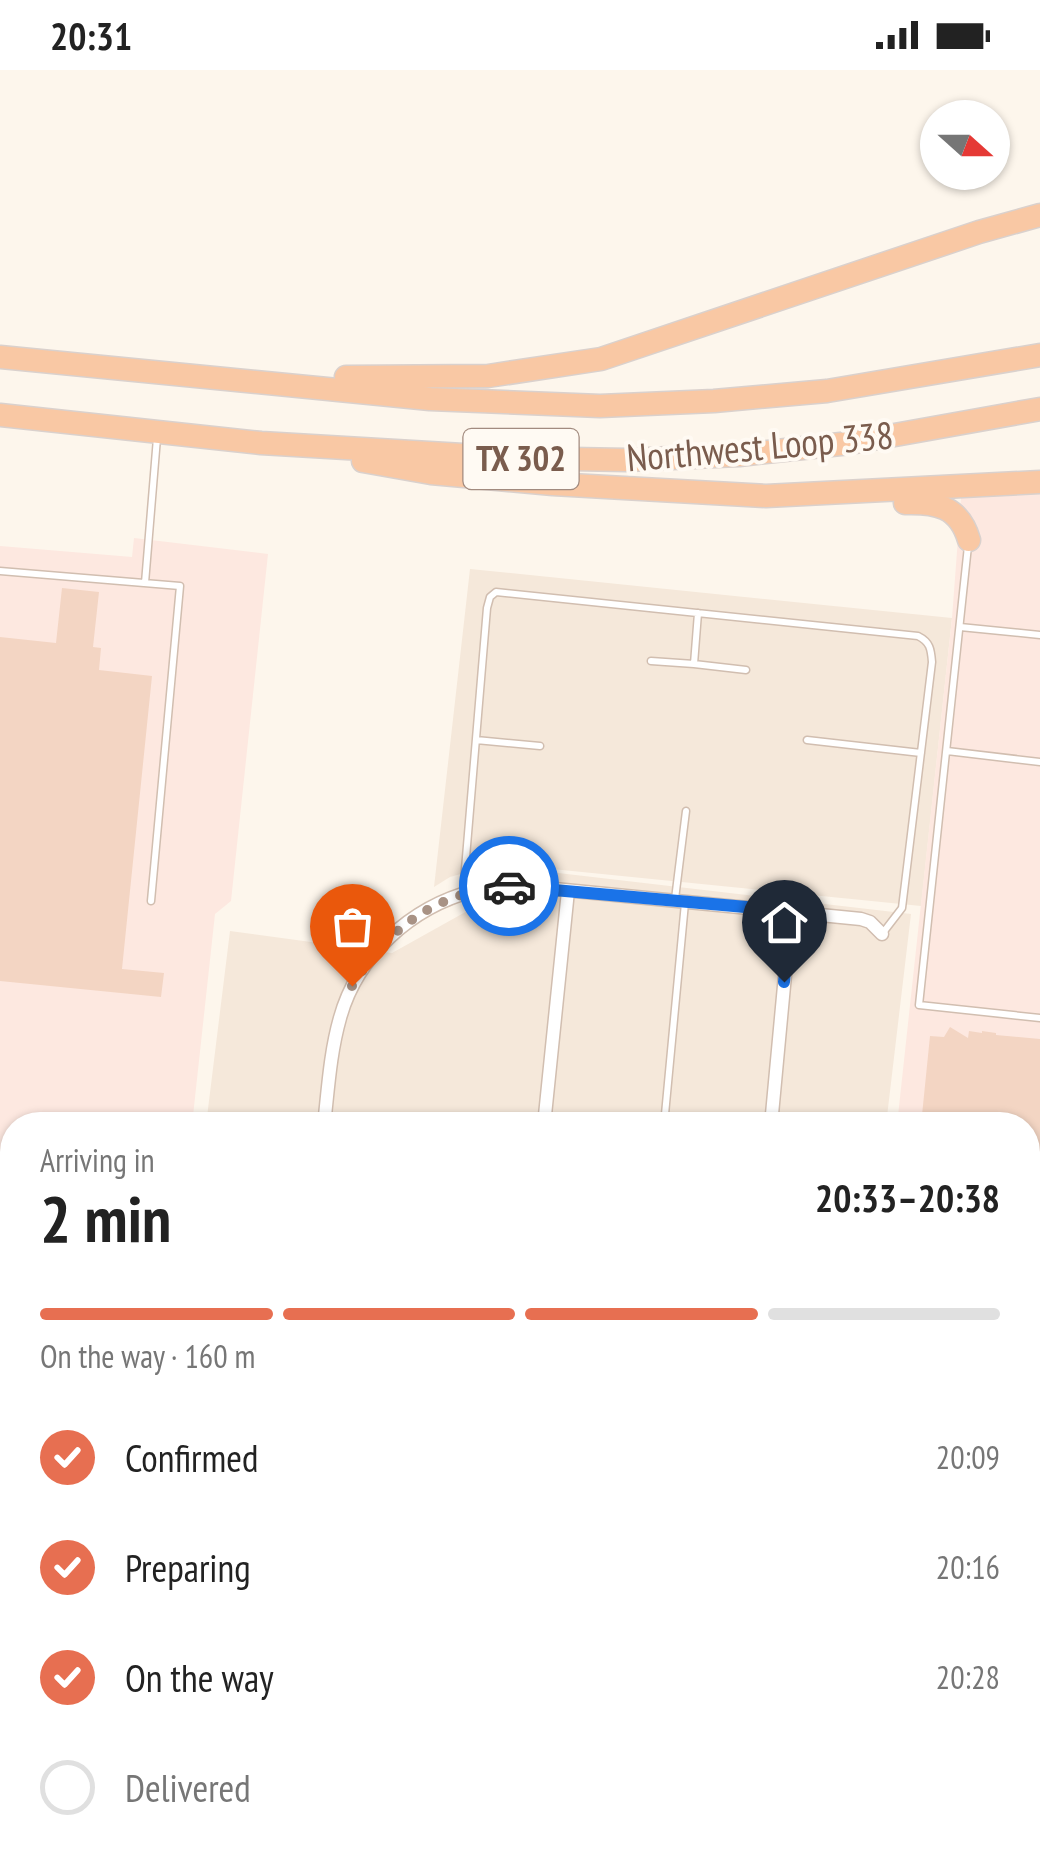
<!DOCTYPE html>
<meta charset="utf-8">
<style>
:root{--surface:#fff;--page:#f2f2f2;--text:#222;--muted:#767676;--line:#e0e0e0;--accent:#e76f51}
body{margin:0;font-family:"PT Sans Narrow",sans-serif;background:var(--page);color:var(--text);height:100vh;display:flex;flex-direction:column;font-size:38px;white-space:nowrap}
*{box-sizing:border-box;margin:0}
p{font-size:32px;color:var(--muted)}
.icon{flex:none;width:55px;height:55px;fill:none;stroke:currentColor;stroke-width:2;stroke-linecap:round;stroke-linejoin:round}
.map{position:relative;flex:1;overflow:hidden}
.panel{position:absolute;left:0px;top:1042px;width:1040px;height:752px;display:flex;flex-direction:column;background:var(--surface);border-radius:40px 40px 0 0;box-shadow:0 2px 8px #0004}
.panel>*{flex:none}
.needle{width:65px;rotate:111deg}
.controls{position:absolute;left:920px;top:30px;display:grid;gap:20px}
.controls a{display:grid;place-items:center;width:90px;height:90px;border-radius:50%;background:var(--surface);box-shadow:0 2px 8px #0004;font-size:50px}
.pin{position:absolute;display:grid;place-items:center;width:85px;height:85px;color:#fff;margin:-102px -42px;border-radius:50% 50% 50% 0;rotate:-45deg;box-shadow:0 0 10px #0007}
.pin .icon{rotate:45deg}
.courier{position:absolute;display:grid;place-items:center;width:100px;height:100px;margin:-50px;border:8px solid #1a73e8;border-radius:50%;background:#fff;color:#222;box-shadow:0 2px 12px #0007}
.overview em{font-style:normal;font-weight:700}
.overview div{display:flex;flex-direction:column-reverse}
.overview{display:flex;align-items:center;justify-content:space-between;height:170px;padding:0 40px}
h1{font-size:65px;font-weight:700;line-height:75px}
.bar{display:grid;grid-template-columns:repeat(4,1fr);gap:15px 10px;align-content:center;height:120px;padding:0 40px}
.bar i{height:12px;border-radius:8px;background:var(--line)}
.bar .selected{background:var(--accent)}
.bar p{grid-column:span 4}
ol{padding:0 40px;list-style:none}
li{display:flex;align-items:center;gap:30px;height:110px}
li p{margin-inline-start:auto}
li .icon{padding:10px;border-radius:50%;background:var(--accent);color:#fff;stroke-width:4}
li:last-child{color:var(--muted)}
li i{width:55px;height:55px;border:5px solid var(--line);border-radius:50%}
.status{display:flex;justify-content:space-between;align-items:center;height:70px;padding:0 50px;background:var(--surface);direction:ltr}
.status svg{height:28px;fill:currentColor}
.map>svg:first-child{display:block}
.residential{fill:#f5e8da}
.commercial{fill:#fde8e0}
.education{fill:#f3e8fa}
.green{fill:#d8ecc9}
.building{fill:#f3d5c3}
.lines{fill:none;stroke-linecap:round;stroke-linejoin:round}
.service-casing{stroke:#d1beb0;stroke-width:9}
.minor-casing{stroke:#d1beb0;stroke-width:15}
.tertiary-casing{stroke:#d1beb0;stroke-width:18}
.trunk-casing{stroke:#dad1cd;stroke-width:25}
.service{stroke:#fff;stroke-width:6}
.minor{stroke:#fff;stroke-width:12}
.tertiary{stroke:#fff;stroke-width:15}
.trunk{stroke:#f9c8a4;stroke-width:22}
.done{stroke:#a89285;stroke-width:10;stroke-dasharray:0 18}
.route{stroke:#1a73e8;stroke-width:12}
.labels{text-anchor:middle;stroke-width:8;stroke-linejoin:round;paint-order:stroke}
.shield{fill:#fffaf3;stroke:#a28b7f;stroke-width:2.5}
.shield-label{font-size:35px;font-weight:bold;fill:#7a5c4d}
.street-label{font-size:38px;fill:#7a5c4d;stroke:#fffaf3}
</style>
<div class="status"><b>20:31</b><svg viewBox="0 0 49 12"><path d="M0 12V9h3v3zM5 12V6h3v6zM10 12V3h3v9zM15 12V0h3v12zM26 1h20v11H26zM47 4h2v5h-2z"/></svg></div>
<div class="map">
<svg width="1040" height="1794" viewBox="0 0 1040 1794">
<rect width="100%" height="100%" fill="#fdf6ec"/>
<path class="residential" d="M470 499 952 548 921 836 552 799H524L911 844 886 1055H206L230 861 392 883 469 840 506 799 482 798 450 807 434 817Z
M0 1119 12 1120V1235L0 1234Z
M1028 1463 1040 1477V1651L1028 1650Z
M58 1782 598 1783 596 1794H57Z"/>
<path class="commercial" d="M1040 422V1438L1028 1409V1055H897L952 548 961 428Z
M134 468 268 484 231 831 215 844 192 1055H12V1107L0 1106V476L132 487Z"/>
<path class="education" d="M0 1242 12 1243V1742L0 1741Z"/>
<path class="green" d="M0 1396 12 1397V1502L0 1501Z"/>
<path class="building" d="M62 518 99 522 93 577 101 578 99 600 152 606 122 899 164 903 161 927 0 911V567L56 573Z
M950 957 968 968 969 961 982 963V961L996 963V965L1040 969V1182L1028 1180V1055H921L930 966 944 967Z
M846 1782H909L894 1794H859Z"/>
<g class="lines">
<defs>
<path id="service" d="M968 476 919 935 1040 948
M0 501 180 516 151 831
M145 513 157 368
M698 543 694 594 746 600
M960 557 1040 565
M651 591 694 594
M476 670 540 676
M807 670 921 683
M947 681 1040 692
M463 823 487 538 490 527 496 522 918 566C930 572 931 579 932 592L902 838 882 864
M675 829 686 741
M664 1055 685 833
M1040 1348 1035 1378 1040 1390
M1028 1630 1040 1632
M48 1794 49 1782
M592 1794 593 1782
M709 1794 711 1782
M810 1794 811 1782"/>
<path id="minor" d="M324 1055C328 1020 330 983 340 948 357 886 411 837 473 821 493 816 514 816 534 817L861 849 870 852 882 864
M544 1055 568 821
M771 1055 791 841
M0 1139 12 1140
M1028 1440 1040 1458
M157 1794 158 1782
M490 1794 491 1782"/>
<path id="tertiary" d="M0 1758 12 1759
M263 1782 385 1794"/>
<path id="trunk" d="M0 287 430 329 600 336 714 331 827 321 1040 285
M346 307 488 306 601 289 979 162 1040 145
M0 345 261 373 515 388 627 390 739 385 850 373 1040 339
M363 391 431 403 553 414 766 426 1040 412
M905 433C936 432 959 436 969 470"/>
</defs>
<use href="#service" class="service-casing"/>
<use href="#minor" class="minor-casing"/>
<use href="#tertiary" class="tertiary-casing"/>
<use href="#trunk" class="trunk-casing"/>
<use href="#service" class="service"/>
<use href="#minor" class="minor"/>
<use href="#tertiary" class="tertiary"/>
<use href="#trunk" class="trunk"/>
</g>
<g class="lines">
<path class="done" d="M352 916C390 856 437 822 509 816"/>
<path class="route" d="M509 816 791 841 784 912"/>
</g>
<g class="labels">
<rect class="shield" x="463.5" y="359" width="115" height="60" rx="8"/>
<g class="shield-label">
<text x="521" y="401">TX 302</text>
</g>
<g class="street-label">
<text transform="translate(760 377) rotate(-5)" y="13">Northwest Loop 338</text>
</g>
</g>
</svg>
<div class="controls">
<a><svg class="needle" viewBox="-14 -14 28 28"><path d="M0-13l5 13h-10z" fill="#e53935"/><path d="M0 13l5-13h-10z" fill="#767676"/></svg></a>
</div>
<div class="pin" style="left:352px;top:916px;background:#ea580c"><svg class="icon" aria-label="bag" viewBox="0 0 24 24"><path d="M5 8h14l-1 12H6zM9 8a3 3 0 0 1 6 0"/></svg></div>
<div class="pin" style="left:784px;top:912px;background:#1f2937"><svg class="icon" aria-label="home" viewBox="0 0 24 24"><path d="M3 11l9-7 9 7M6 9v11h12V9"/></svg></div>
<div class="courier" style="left:509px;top:816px"><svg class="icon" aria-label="car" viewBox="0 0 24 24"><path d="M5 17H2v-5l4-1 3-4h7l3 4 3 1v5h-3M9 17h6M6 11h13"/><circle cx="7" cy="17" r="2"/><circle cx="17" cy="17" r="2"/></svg></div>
<section class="panel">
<div class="overview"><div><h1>2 min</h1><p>Arriving in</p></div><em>20:33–20:38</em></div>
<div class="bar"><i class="selected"></i><i class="selected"></i><i class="selected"></i><i></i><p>On the way · 160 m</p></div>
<ol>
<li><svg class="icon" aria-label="check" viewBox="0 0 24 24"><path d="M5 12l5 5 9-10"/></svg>Confirmed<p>20:09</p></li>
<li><svg class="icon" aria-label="check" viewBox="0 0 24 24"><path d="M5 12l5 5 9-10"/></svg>Preparing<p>20:16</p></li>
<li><svg class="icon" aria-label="check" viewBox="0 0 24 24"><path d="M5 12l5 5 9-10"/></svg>On the way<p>20:28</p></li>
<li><i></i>Delivered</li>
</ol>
</section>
</div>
